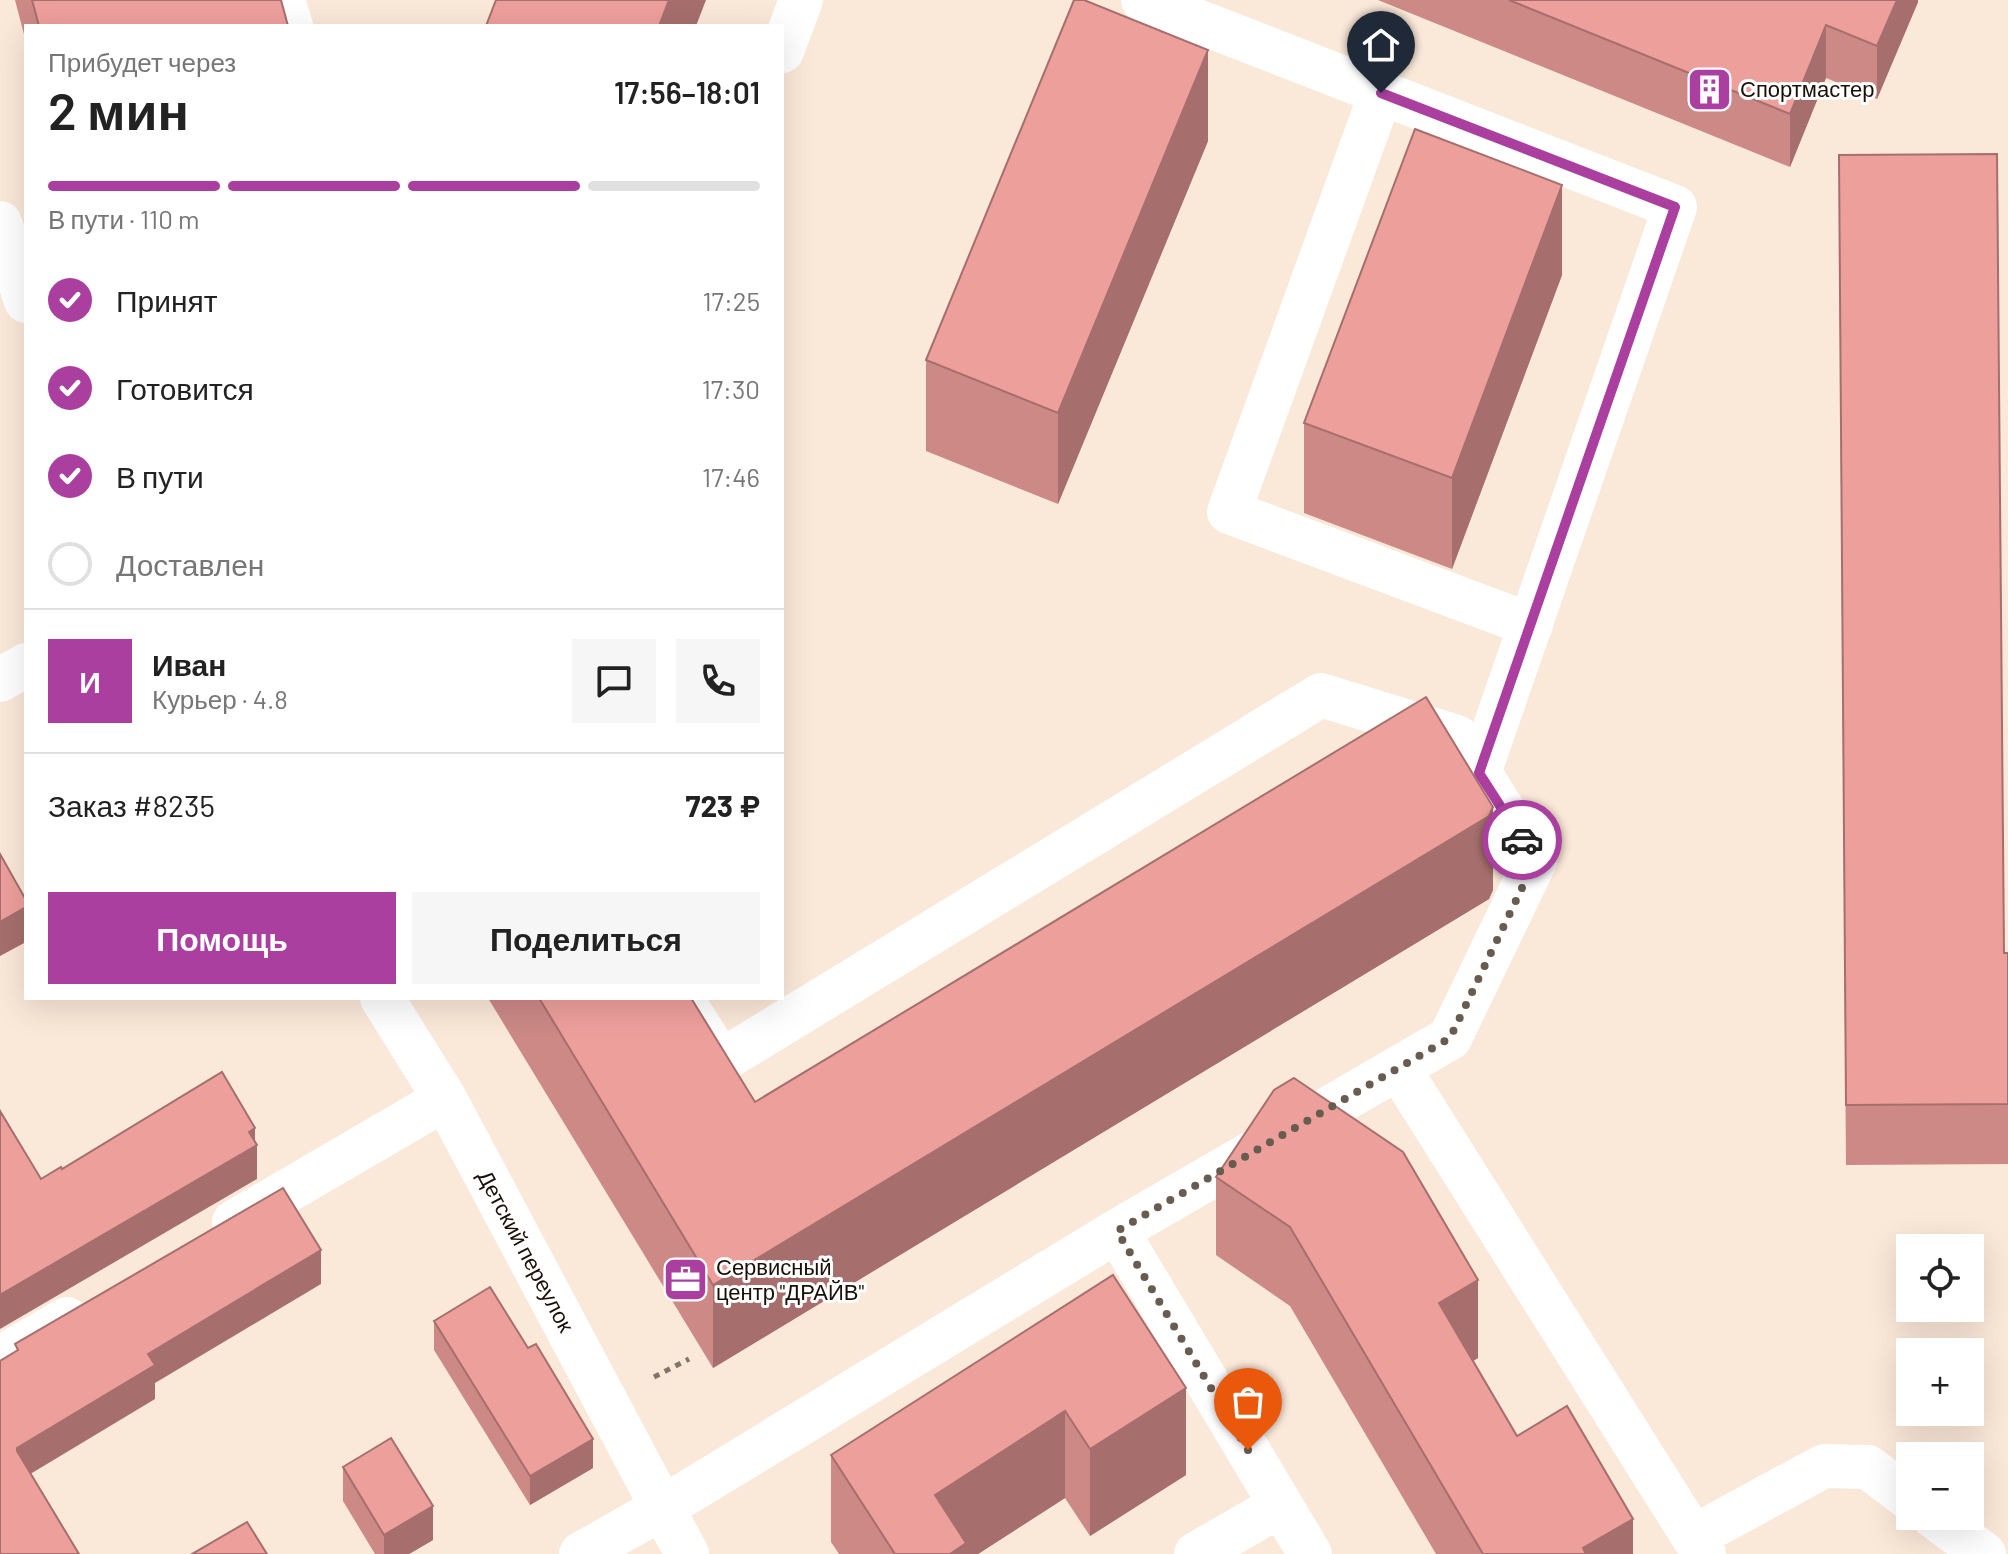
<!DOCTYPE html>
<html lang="ru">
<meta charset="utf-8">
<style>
:root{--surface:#fff;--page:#f6f6f6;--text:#222;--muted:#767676;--line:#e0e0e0;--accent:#aa3f9f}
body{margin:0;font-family:Barlow,sans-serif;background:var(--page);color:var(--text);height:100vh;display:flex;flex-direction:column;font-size:30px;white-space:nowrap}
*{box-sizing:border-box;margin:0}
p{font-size:26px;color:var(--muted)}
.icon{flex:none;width:44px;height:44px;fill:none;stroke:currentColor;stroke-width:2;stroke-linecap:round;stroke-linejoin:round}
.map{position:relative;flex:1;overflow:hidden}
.drawer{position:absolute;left:24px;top:24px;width:760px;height:976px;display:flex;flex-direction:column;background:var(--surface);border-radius:0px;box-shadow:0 8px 32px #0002}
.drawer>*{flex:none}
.buttons{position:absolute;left:1896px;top:1234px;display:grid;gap:16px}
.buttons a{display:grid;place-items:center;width:88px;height:88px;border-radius:0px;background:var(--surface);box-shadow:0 8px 32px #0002;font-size:40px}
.pin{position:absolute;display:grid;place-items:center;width:68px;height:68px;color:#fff;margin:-82px -34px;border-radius:50% 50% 50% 0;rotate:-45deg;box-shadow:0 0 8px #0007}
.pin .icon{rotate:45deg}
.courier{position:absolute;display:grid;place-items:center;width:80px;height:80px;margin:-40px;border:6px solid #aa3f9f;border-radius:50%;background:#fff;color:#222;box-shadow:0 2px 10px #0007}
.head em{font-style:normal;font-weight:600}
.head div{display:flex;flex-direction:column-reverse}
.head{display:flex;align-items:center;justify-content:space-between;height:136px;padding:0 24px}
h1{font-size:52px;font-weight:600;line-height:60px}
.bar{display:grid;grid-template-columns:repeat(4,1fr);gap:12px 8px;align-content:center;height:96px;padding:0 24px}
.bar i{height:10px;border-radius:6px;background:var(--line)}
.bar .on{background:var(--accent)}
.bar p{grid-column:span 4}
.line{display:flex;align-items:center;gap:20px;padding:0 24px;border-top:2px solid var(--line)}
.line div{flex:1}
.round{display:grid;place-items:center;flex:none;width:84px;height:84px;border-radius:0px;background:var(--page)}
ol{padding:0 24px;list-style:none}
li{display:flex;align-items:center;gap:24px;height:88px}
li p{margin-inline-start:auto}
li .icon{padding:8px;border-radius:50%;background:var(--accent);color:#fff;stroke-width:4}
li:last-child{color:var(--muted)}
li i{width:44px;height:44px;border:4px solid var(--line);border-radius:50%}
.action{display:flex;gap:16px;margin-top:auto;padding:16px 24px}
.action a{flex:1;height:92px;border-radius:0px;background:var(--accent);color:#fff;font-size:32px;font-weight:600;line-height:92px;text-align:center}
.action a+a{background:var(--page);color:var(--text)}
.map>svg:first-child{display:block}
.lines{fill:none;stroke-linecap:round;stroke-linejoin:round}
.path{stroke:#837569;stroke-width:5;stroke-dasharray:6 6;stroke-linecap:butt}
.minor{stroke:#fff;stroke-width:44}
.wall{fill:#cc8986}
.shaded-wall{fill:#a66f6d}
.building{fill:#ed9f9c;stroke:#a66f6d;stroke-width:2}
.done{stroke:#685c50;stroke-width:8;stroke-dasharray:0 14.4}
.route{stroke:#aa3f9f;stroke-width:10}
.labels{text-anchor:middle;stroke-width:6;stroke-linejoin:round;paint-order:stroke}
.poi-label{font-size:22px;fill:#1a1007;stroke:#fff;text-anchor:start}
.street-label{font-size:22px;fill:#1a1007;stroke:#fff}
</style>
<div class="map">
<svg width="2008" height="1554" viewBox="0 0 2008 1554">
<rect width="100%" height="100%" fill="#fae8d8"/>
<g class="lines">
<path class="path" d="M654 1377 689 1359"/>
<path class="minor" d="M283 0 291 26
M1143 0 1675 207 1479 773
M782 51 801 0
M1381 93 1229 512 1531 625
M0 223 26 301
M0 680 26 665
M382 998 445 1099 687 1554
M1399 1069 1704 1554
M234 1222 445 1099
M1117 1231 1310 1554
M0 1358 67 1319
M1933 1516 1984 1554
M1693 1537 1824 1466 1868 1467 1910 1499
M581 1554 662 1508 1117 1231 1450 1038 1535 861 1457 737 1321 695 721 1061 681 998
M1196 1554 1281 1505"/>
</g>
<path class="wall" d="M15 0H281L288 26H26V42Z
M1378 0H1918V2L1877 99 1826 78 1790 167Z
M1208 141 1058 504 926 451V360Z
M1839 215 2004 953H2008V1164L1846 1165Z
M1562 275 1452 569 1304 513V423Z
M1493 890 1489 899 713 1368 488 998H691L755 1102Z
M1274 1090 1478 1358 1473 1361 1517 1436 1633 1554H1436L1290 1306 1216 1255V1177Z
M1113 1275 1186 1475 1090 1536 1065 1498 978 1554H839L831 1542V1455Z
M434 1321 593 1468 530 1505 434 1350Z
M343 1467 433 1540 409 1554H375L343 1501Z"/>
<path class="shaded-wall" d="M669 0H706L696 26H659Z
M1897 0H1918V2L1877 99V46Z
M1826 25V78L1790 167V114Z
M1208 50V141L1058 504V413Z
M1562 185V275L1452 569V478Z
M1493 807V890L1489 899 713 1368V1285Z
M26 907V942L0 956V922Z
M255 1128V1146L257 1145V1179L0 1329V1295Z
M321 1250V1284L155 1383V1399L17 1482V1448L148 1354Z
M1478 1280V1358L1439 1381V1303Z
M1186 1388V1475L1090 1536V1449Z
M1065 1411V1498L978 1554H935V1495Z
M593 1439V1468L530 1505V1476Z
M433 1506V1540L409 1554H384V1535Z
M1633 1519V1554H1583V1548Z"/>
<path class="building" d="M32 0H281L288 26H39Z
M496 0H669L659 26H486Z
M1074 0H1084L1208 50 1058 413 926 360Z
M1509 0H1897L1877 46 1826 25 1790 114Z
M1415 129 1562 185 1452 478 1304 423Z
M1997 154 2004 953H2008V1104L1846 1105 1839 155Z
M1426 697 1493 807 1489 816 713 1285 539 998H691L755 1102Z
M0 854 26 900V907L0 922Z
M222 1072 255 1128 249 1132 257 1145 0 1295V1111L41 1179 61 1167 62 1169Z
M1294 1078 1403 1152 1478 1280 1439 1303 1517 1436 1567 1406 1633 1519 1583 1548 1586 1554H1483L1290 1227 1216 1177 1274 1090Z
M283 1188 321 1250 148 1354 155 1365 17 1448V1451L79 1554H0V1361L18 1350 15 1344Z
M1113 1275 1186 1388 1090 1449 1065 1411 935 1495 966 1543 950 1554H895L831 1455Z
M490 1287 528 1348 536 1344 593 1439 530 1476 434 1321Z
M391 1438 433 1506 384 1535 343 1467Z
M247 1522 267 1554H192Z"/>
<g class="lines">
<path class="done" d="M1248 1450 1117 1231 1450 1038 1535 861 1522 840"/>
<path class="route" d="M1381 93 1675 207 1479 773 1522 840"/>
</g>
<defs>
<symbol id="building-square" viewBox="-11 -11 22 22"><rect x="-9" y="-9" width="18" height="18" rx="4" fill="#aa3f9f" stroke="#fff"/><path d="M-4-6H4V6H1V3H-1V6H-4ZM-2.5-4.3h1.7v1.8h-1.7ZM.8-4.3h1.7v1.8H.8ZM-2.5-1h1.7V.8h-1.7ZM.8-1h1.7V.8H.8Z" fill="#fff"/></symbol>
<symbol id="office-square" viewBox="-11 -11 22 22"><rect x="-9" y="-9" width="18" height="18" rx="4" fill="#aa3f9f" stroke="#fff"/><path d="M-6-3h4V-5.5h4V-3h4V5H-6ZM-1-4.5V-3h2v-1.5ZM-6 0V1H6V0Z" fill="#fff"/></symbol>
</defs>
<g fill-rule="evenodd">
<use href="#building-square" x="1684" y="64" width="51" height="51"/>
<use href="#office-square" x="660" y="1254" width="51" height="51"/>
</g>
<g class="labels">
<g class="poi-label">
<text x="1740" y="97">Спортмастер</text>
<text x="716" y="1275">Сервисный<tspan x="716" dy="25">центр "ДРАЙВ"</tspan></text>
</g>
<g class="street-label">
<text transform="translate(526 1251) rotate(62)" y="8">Детский переулок</text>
</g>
</g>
</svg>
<div class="buttons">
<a><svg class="icon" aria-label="locate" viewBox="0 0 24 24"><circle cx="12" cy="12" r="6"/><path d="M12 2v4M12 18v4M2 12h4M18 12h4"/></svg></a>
<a>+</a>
<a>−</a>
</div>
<div class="pin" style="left:1248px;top:1450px;background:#ea580c"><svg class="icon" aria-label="bag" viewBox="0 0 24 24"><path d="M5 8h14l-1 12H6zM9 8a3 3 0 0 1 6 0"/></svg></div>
<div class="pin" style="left:1381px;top:93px;background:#1f2937"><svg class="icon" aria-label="home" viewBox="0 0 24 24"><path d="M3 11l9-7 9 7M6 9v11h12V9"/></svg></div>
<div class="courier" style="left:1522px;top:840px"><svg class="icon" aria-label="car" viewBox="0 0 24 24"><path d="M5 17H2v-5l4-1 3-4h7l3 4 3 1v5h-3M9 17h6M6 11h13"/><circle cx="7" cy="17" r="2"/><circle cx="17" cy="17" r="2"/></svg></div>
<section class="drawer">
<div class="head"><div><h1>2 мин</h1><p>Прибудет через</p></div><em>17:56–18:01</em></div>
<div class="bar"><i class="on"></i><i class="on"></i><i class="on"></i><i></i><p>В пути · 110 m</p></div>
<ol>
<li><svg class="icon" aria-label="check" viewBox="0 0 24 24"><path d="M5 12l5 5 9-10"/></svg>Принят<p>17:25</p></li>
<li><svg class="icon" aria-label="check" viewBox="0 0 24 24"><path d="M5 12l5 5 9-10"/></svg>Готовится<p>17:30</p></li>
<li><svg class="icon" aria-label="check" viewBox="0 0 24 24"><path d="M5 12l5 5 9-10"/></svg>В пути<p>17:46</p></li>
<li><i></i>Доставлен</li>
</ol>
<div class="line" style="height:144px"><b class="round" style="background:var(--accent);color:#fff">И</b><div><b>Иван</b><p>Курьер · 4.8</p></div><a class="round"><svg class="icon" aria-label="chat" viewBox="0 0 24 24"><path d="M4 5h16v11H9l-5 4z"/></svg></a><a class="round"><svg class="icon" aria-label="phone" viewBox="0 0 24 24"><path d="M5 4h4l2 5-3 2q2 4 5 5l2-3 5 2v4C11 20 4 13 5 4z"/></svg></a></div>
<div class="line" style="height:104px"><div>Заказ #8235</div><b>723 ₽</b></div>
<div class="action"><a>Помощь</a><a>Поделиться</a></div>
</section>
</div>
